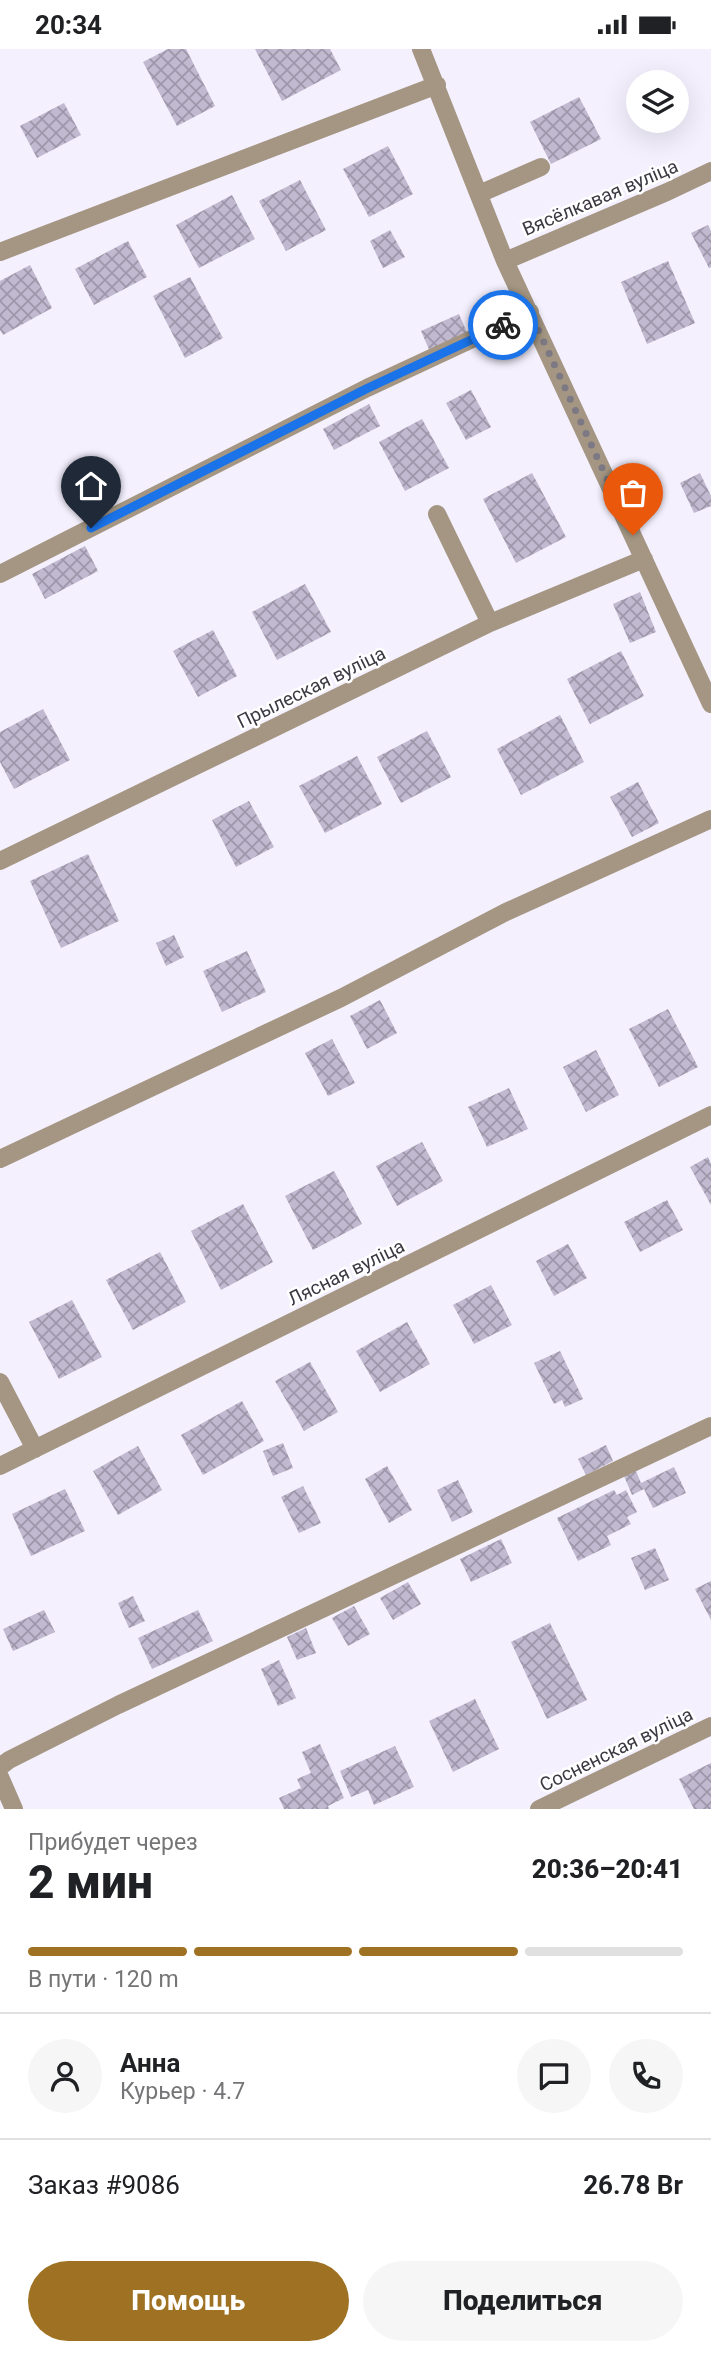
<!DOCTYPE html>
<html lang="ru">
<meta charset="utf-8">
<style>
:root{--surface:#fff;--page:#f6f6f6;--text:#202124;--muted:#757577;--line:#e0e0e0;--accent:#9f7223}
body{margin:0;font-family:Roboto,sans-serif;background:var(--page);color:var(--text);height:100vh;display:flex;flex-direction:column;font-size:26px;white-space:nowrap}
*{box-sizing:border-box;margin:0}
p{font-size:23px;color:var(--muted)}
.icon{flex:none;width:38px;height:38px;fill:none;stroke:currentColor;stroke-width:2;stroke-linecap:round;stroke-linejoin:round}
.map{position:relative;height:1760px;overflow:hidden}
.details{display:flex;flex-direction:column;background:var(--surface);flex:1}
.details>*{flex:none}
.buttons{position:absolute;left:626px;top:21px;display:grid;gap:14px}
.buttons a{display:grid;place-items:center;width:63px;height:63px;border-radius:50%;background:var(--surface);box-shadow:0 7px 28px #0002;font-size:35px}
.pin{position:absolute;display:grid;place-items:center;width:60px;height:60px;color:#fff;margin:-72px -30px;border-radius:50% 50% 50% 0;rotate:-45deg;box-shadow:0 0 7px #0007}
.pin .icon{rotate:45deg}
.courier{position:absolute;display:grid;place-items:center;width:70px;height:70px;margin:-35px;border:5px solid #1a73e8;border-radius:50%;background:#fff;color:#222;box-shadow:0 2px 9px #0007}
.summary em{font-style:normal;font-weight:800}
.summary div{display:flex;flex-direction:column-reverse}
.summary{display:flex;align-items:center;justify-content:space-between;height:119px;padding:0 28px}
h1{font-size:46px;font-weight:800;line-height:52px}
.bar{display:grid;grid-template-columns:repeat(4,1fr);gap:10px 7px;align-content:center;height:84px;padding:0 28px}
.bar i{height:9px;border-radius:5px;background:var(--line)}
.bar .on{background:var(--accent)}
.bar p{grid-column:span 4}
.line{display:flex;align-items:center;gap:18px;padding:0 28px;border-top:2px solid var(--line)}
.line div{flex:1}
.round{display:grid;place-items:center;flex:none;width:74px;height:74px;border-radius:37px;background:var(--page)}
.button{display:flex;gap:14px;margin-top:auto;padding:14px 28px}
.button a{flex:1;height:80px;border-radius:42px;background:var(--accent);color:#fff;font-size:28px;font-weight:800;line-height:80px;text-align:center}
.button a+a{background:var(--page);color:var(--text)}
.status{display:flex;justify-content:space-between;align-items:center;height:49px;padding:0 35px;background:var(--surface);direction:ltr}
.status svg{height:19px;fill:currentColor}
.map>svg:first-child{display:block}
.building{fill:url(#building-cross-hatch)}
.lines{fill:none;stroke-linecap:round;stroke-linejoin:round}
.minor{stroke:#a49682;stroke-width:18}
.done{stroke:#7c7984;stroke-width:7;stroke-dasharray:0 12.6}
.route{stroke:#1a73e8;stroke-width:9}
.labels{text-anchor:middle;stroke-width:5;stroke-linejoin:round;paint-order:stroke}
.street-label{font-size:19px;fill:#3c3943;stroke:#fff}
</style>
<div class="status"><b>20:34</b><svg viewBox="0 0 49 12"><path d="M0 12V9h3v3zM5 12V6h3v6zM10 12V3h3v9zM15 12V0h3v12zM26 1h20v11H26zM47 4h2v5h-2z"/></svg></div>
<div class="map">
<svg width="711" height="1760" viewBox="0 0 711 1760">
<defs>
<pattern id="building-cross-hatch" width="8" height="8" patternUnits="userSpaceOnUse" patternTransform="scale(1.75)"><rect width="8" height="8" fill="#c1b9d0"/><path d="M0 0l8 8M0 8l8-8" fill="none" stroke="#9e97aa"/></pattern>
</defs>
<rect width="100%" height="100%" fill="#f4f0fe"/>
<path class="building" d="M168 0H186L215 57 177 77 143 13Z
M255 0H330L341 21 282 52Z
M579 48 601 90 551 115 530 73Z
M64 54 81 86 37 109 20 77Z
M388 97 413 145 369 168 343 120Z
M300 131 326 181 286 202 259 152Z
M232 146 255 190 199 219 176 176Z
M708 176 711 182V218L709 219 691 184Z
M390 181 405 208 383 219 370 192Z
M128 192 147 228 94 256 75 220Z
M668 212 695 274 647 295 621 233Z
M30 216 52 259 3 286 0 281V232Z
M190 228 223 289 185 309 153 247Z
M459 265 469 288 431 305 421 282Z
M471 341 491 378 466 391 446 354Z
M369 355 380 377 334 401 323 380Z
M422 370 449 419 405 442 379 393Z
M532 424 566 488 516 514 483 450Z
M700 424 711 447V457L694 464 680 434Z
M85 497 98 522 45 550 32 525Z
M305 535 331 583 277 611 252 563Z
M640 543 656 583 630 594 613 555Z
M213 581 237 627 198 648 173 602Z
M621 602 644 647 590 675 567 630Z
M43 660 70 711 14 740 0 713V683Z
M560 666 584 713 521 746 497 700Z
M427 682 451 728 401 754 377 708Z
M357 707 382 755 325 784 299 737Z
M638 733 659 774 632 788 610 748Z
M249 752 274 798 236 818 212 771Z
M88 805 119 872 61 899 30 832Z
M174 886 184 908 166 917 156 894Z
M247 902 266 943 222 963 203 922Z
M380 951 397 984 367 1000 350 967Z
M668 960 698 1018 659 1038 629 980Z
M332 990 355 1034 328 1047 305 1004Z
M596 1001 619 1046 586 1063 563 1018Z
M509 1039 528 1080 487 1098 468 1058Z
M422 1093 443 1132 397 1157 376 1117Z
M708 1108 711 1115V1156L690 1118Z
M334 1122 362 1175 313 1201 285 1147Z
M667 1151 683 1181 640 1203 624 1173Z
M243 1155 273 1213 221 1241 191 1182Z
M568 1195 587 1229 554 1247 536 1212Z
M160 1203 186 1253 133 1281 106 1231Z
M491 1236 512 1276 474 1295 453 1256Z
M72 1251 102 1308 59 1330 29 1273Z
M407 1273 430 1315 380 1343 356 1302Z
M560 1302 583 1350 565 1358 562 1351 554 1355 534 1314Z
M310 1313 338 1363 304 1382 275 1332Z
M242 1352 264 1392 203 1426 181 1386Z
M283 1394 293 1419 273 1427 263 1402Z
M606 1396 613 1412 586 1426 578 1410Z
M138 1397 162 1441 118 1466 93 1422Z
M387 1417 412 1461 389 1474 365 1430Z
M674 1418 686 1444 653 1459 644 1440 632 1446 624 1427 636 1422 641 1434Z
M458 1431 473 1463 452 1473 437 1441Z
M303 1437 321 1474 299 1484 281 1448Z
M65 1440 85 1482 31 1507 12 1465Z
M614 1441 617 1446 626 1441 637 1463 627 1468 631 1475 607 1487 611 1496 578 1512 557 1469Z
M501 1490 512 1514 471 1533 460 1510Z
M655 1499 669 1531 645 1541 631 1509Z
M711 1532V1571L695 1540Z
M408 1533 421 1555 393 1571 380 1549Z
M133 1547 145 1572 129 1579 118 1554Z
M354 1557 370 1585 348 1597 332 1569Z
M44 1561 55 1583 13 1602 3 1580Z
M198 1561 213 1592 152 1620 138 1589Z
M550 1574 587 1651 547 1670 511 1593Z
M306 1579 316 1604 297 1611 287 1588Z
M279 1611 296 1649 278 1657 261 1620Z
M475 1650 499 1700 453 1723 429 1672Z
M320 1695 344 1749 328 1757 329 1760H284L279 1749 301 1739 297 1730 311 1724 302 1703Z
M395 1697 414 1738 374 1756 368 1741 351 1748 340 1722Z
M711 1714V1760H694L679 1730Z"/>
<g class="lines">
<path class="minor" d="M421 0 505 212 711 655
M479 145 541 118
M0 203 437 36
M505 212 667 143 711 122
M437 465 490 574
M0 525 367 339 530 263
M0 812 490 574 644 510
M0 1110 341 949 506 863 711 770
M0 1333 35 1400
M0 1417 711 1066
M0 1718 9 1711 118 1656 711 1377
M0 1728 14 1760
M539 1760 711 1677"/>
</g>
<g class="lines">
<path class="done" d="M503 276 530 263 633 486"/>
<path class="route" d="M91 479 368 339 503 276"/>
</g>
<g class="labels">
<g class="street-label">
<text transform="translate(600 148) rotate(-23)" y="7">Вясёлкавая вуліца</text>
<text transform="translate(311 638) rotate(-26)" y="7">Прылеская вуліца</text>
<text transform="translate(346 1223) rotate(-26)" y="7">Лясная вуліца</text>
<text transform="translate(616 1700) rotate(-26)" y="7">Сосненская вуліца</text>
</g>
</g>
</svg>
<div class="buttons">
<a><svg class="icon" aria-label="layers" viewBox="0 0 24 24"><path d="M12 4l9 5-9 5-9-5zM3 14l9 5 9-5"/></svg></a>
</div>
<div class="pin" style="left:633px;top:486px;background:#ea580c"><svg class="icon" aria-label="bag" viewBox="0 0 24 24"><path d="M5 8h14l-1 12H6zM9 8a3 3 0 0 1 6 0"/></svg></div>
<div class="pin" style="left:91px;top:479px;background:#1f2937"><svg class="icon" aria-label="home" viewBox="0 0 24 24"><path d="M3 11l9-7 9 7M6 9v11h12V9"/></svg></div>
<div class="courier" style="left:503px;top:276px"><svg class="icon" aria-label="bike" viewBox="0 0 24 24"><circle cx="6" cy="16" r="4"/><circle cx="18" cy="16" r="4"/><path d="M6 16l4-8h5l3 8M10 8l3 8H6M13 5h3"/></svg></div>
</div>
<section class="details">
<div class="summary"><div><h1>2 мин</h1><p>Прибудет через</p></div><em>20:36–20:41</em></div>
<div class="bar"><i class="on"></i><i class="on"></i><i class="on"></i><i></i><p>В пути · 120 m</p></div>
<div class="line" style="height:126px"><a class="round"><svg class="icon" aria-label="person" viewBox="0 0 24 24"><circle cx="12" cy="8" r="4"/><path d="M4 21q1-7 8-7t8 7"/></svg></a><div><b>Анна</b><p>Курьер · 4.7</p></div><a class="round"><svg class="icon" aria-label="chat" viewBox="0 0 24 24"><path d="M4 5h16v11H9l-5 4z"/></svg></a><a class="round"><svg class="icon" aria-label="phone" viewBox="0 0 24 24"><path d="M5 4h4l2 5-3 2q2 4 5 5l2-3 5 2v4C11 20 4 13 5 4z"/></svg></a></div>
<div class="line" style="height:91px"><div>Заказ #9086</div><b>26.78 Br</b></div>
<div class="button"><a>Помощь</a><a>Поделиться</a></div>
</section>
